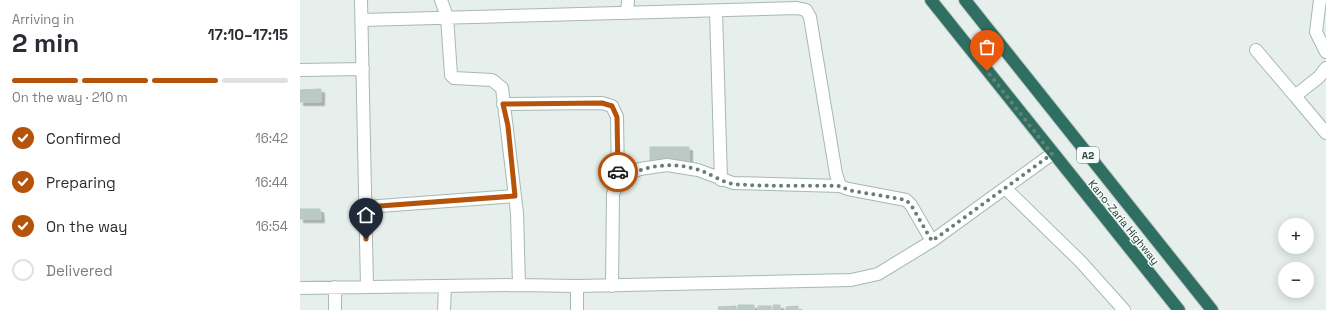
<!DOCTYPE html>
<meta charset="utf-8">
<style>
:root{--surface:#fff;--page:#f2f2f3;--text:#2b2b33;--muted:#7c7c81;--line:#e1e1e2;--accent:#b45309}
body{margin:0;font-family:"Space Grotesk",sans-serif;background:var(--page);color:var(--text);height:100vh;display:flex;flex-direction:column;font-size:15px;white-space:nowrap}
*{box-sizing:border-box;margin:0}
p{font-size:13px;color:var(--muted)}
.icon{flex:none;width:22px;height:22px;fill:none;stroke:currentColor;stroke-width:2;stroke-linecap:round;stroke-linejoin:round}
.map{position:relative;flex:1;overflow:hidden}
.side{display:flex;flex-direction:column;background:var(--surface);width:300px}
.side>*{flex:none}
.controls{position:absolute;left:978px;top:218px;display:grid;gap:8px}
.controls a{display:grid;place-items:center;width:36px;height:36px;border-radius:50%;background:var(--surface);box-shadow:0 2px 10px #0003;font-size:20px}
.pin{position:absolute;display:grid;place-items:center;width:34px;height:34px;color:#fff;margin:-41px -17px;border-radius:50% 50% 50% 0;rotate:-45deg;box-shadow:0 0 4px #0007}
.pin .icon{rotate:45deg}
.courier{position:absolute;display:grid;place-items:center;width:40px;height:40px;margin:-20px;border:3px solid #b45309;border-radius:50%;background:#fff;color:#222;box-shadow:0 1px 5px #0007}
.headline em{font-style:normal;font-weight:700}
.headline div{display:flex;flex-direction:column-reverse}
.headline{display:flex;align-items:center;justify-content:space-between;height:68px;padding:0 12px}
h1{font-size:26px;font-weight:700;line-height:30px}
.bar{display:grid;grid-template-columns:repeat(4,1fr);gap:6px 4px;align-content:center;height:48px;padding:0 12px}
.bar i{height:5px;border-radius:3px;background:var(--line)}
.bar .selected{background:var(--accent)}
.bar p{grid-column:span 4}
ol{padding:0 12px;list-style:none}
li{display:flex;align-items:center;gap:12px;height:44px}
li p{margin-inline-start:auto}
li .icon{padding:4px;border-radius:50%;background:var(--accent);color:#fff;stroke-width:4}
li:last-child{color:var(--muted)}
li i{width:22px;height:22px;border:2px solid var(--line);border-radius:50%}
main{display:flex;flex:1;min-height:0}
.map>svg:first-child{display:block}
.building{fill:#bbcac4;stroke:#b8c9c2;filter:url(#shadow)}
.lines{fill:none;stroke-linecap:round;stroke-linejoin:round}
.minor-casing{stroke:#a8b8b2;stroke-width:14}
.highway-casing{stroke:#c2cac8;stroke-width:14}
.minor{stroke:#fff;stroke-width:12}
.highway{stroke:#2f6f62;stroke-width:12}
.done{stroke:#687f78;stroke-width:4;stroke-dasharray:0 7.2}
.route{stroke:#b45309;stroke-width:5}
.labels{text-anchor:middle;stroke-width:3;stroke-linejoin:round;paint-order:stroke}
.shield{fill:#f7fbf9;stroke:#637a73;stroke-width:1}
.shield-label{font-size:10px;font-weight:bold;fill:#24423a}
.street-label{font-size:11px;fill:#24423a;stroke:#f7fbf9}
</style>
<main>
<section class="side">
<div class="headline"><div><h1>2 min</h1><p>Arriving in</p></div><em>17:10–17:15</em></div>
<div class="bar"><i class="selected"></i><i class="selected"></i><i class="selected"></i><i></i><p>On the way · 210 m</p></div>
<ol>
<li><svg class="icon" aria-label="check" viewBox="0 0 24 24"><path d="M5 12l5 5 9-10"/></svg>Confirmed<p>16:42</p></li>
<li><svg class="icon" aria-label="check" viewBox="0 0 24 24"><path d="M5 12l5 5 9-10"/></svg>Preparing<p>16:44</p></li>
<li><svg class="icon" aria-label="check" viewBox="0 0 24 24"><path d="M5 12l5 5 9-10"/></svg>On the way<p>16:54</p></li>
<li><i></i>Delivered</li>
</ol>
</section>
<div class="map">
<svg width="1026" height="310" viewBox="0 0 1026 310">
<defs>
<filter id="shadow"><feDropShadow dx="3.5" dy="3.5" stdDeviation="0" flood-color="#0004"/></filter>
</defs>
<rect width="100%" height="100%" fill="#e6efeb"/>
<path class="building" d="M21 89V102H0V90Z
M350 147H389V162H350Z
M0 209H20L21 219H0Z
M438 305H454V310H438Z
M473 305H480V310H473Z
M436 306V310H419L418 307Z
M458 306H471V310H458Z
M498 306V310H486V307Z"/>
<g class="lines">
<defs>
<path id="minor" d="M61 0 67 287
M141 0 147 17 151 75 154 78 192 80 202 88 217 213 219 285
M1020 0 1016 32 1026 52
M416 11 421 180
M327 13 328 0
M62 20 497 8 506 10 510 17 536 174 540 186 548 189 606 200 611 205 632 241
M956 50 995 96
M1026 68 1019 77 995 96 1026 133
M0 70 63 69
M203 104 302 103 312 106 317 117 318 182
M705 188 781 262 824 310
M66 207 215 196
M277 286V310
M312 286 313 194 318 182 328 174 340 169 367 165 398 170 433 183 540 186
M0 288 219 285 277 286 551 280 578 274 632 241 752 154
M35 310V287
M144 310 145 286"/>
<path id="highway" d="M631 0 879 310
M665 0 912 310"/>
</defs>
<use href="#minor" class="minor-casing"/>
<use href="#highway" class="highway-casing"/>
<use href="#minor" class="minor"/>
<use href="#highway" class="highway"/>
</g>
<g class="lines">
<path class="done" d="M318 172V182C341 164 375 161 402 171 412 175 422 182 433 184 468 187 505 185 540 186L548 190 606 200 611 205 632 241 752 154 687 71"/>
<path class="route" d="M66 239V207L215 196 208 126 203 104 302 103 312 106 317 117 318 172"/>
</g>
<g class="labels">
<rect class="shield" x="777" y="147" width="22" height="16" rx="3"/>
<g class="shield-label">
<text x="788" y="159">A2</text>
</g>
<g class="street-label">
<text transform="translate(824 222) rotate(51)" y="4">Kano-Zaria Highway</text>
</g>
</g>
</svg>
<div class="controls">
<a>+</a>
<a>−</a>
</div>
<div class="pin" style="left:687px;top:71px;background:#ea580c"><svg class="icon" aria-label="bag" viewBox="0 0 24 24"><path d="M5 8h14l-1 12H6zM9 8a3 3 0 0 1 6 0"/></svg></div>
<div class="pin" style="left:66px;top:239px;background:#1f2937"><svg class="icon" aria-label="home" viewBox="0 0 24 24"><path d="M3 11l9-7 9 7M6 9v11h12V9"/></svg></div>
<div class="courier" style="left:318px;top:172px"><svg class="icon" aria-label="car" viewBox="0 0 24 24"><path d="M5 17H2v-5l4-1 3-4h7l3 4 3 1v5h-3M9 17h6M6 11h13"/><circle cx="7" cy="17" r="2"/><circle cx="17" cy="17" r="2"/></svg></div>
</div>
</main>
